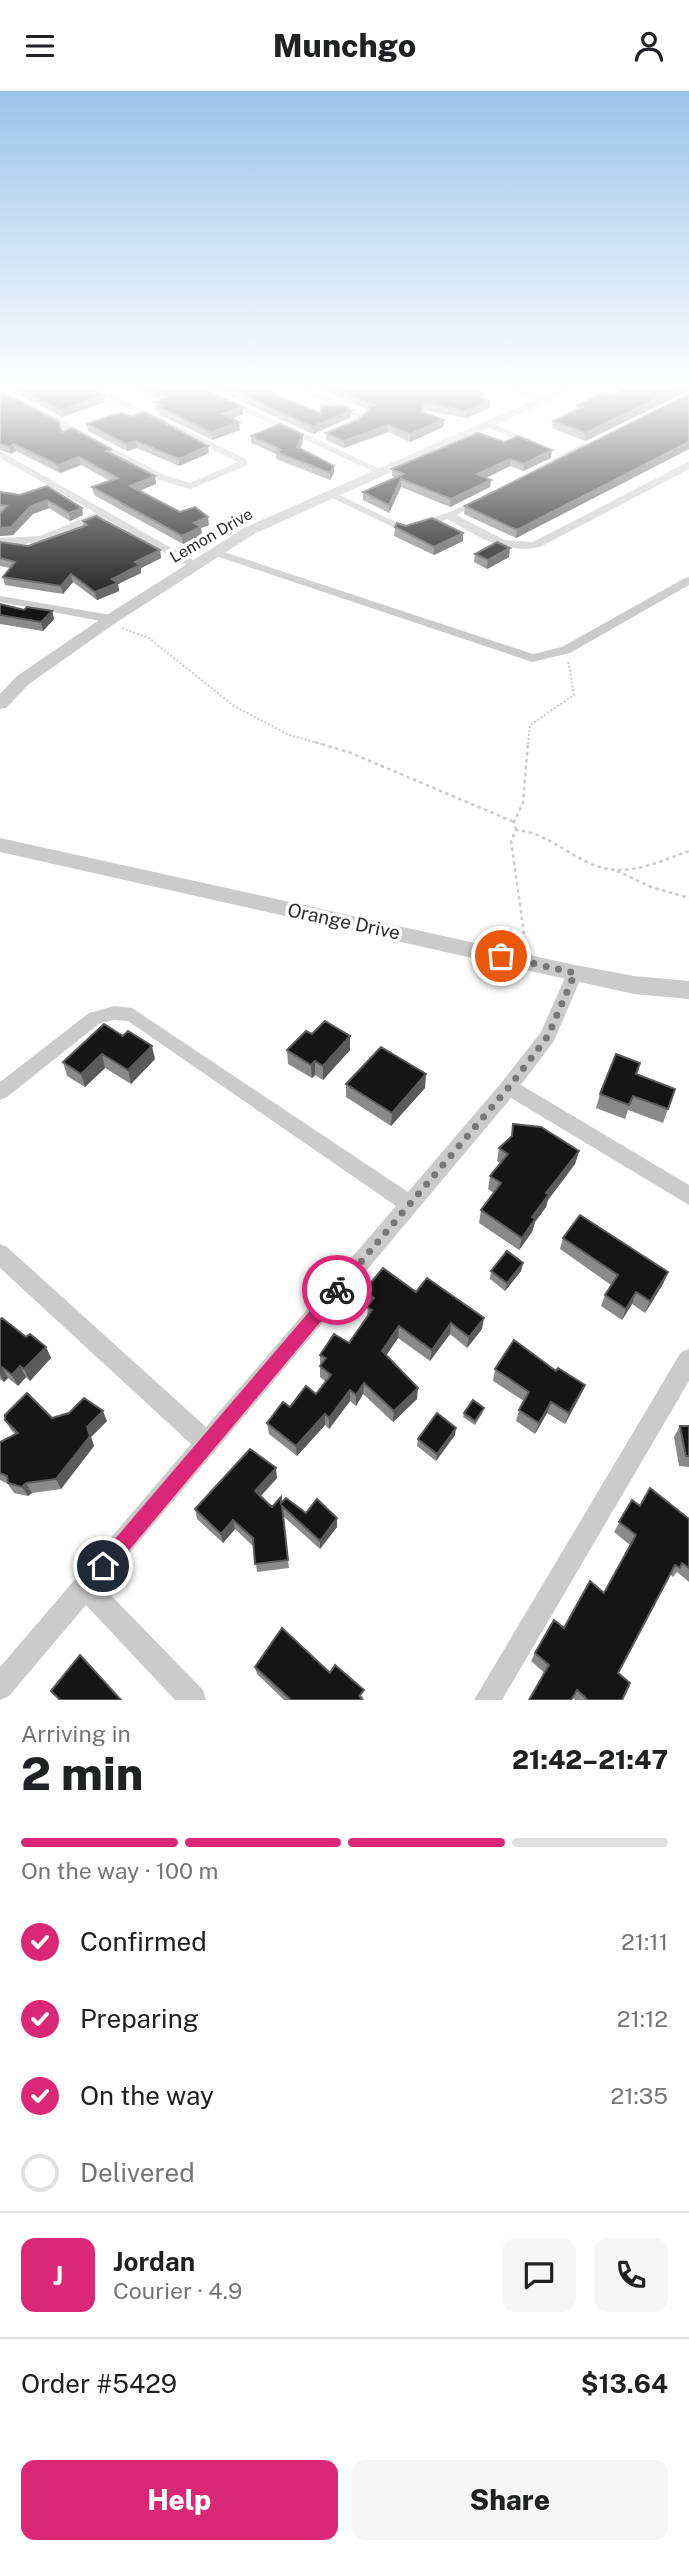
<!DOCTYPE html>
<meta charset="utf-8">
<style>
:root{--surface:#fff;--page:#f6f6f6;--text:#202124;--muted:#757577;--line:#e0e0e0;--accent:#db2777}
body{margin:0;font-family:"Public Sans",sans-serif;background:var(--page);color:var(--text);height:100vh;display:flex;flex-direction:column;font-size:26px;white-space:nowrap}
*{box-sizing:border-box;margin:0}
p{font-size:23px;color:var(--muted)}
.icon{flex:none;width:38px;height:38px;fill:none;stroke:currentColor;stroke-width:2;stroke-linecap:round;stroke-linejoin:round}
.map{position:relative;height:1609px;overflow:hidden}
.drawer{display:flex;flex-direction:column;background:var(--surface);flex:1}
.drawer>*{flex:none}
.pin{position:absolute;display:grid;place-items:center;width:60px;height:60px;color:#fff;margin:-30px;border:4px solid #fff;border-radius:50%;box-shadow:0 2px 7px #0007}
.courier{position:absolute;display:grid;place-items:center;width:70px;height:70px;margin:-35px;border:5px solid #db2777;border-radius:50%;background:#fff;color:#222;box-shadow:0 2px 9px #0007}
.headline em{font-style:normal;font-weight:800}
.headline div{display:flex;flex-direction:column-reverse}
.headline{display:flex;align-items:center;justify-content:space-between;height:119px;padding:0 21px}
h1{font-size:46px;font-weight:800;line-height:52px}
.bar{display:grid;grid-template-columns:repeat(4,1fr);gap:10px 7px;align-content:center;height:84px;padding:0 21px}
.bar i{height:9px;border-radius:5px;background:var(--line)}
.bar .active{background:var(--accent)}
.bar p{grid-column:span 4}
.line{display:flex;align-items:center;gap:18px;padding:0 21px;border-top:2px solid var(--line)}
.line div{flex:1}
.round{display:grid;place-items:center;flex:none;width:74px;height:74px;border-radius:14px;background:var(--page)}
ol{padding:0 21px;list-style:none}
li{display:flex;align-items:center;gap:21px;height:77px}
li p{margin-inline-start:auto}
li .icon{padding:7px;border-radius:50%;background:var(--accent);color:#fff;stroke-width:4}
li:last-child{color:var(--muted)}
li i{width:38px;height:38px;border:4px solid var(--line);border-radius:50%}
.cta{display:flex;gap:14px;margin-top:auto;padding:14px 21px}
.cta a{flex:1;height:80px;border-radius:14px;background:var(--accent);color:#fff;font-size:28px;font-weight:800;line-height:80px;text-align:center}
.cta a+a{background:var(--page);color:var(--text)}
header{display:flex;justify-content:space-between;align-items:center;height:91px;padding:0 21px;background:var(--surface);font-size:32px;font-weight:800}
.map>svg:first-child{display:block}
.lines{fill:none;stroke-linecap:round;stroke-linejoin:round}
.path-far1{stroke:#cbcbcb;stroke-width:2;stroke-dasharray:2 2;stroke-linecap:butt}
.path{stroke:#cbcbcb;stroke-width:2.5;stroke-dasharray:3.5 3.5;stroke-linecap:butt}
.minor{fill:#cbcbcb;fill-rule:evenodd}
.tertiary{fill:#cbcbcb;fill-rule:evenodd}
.wall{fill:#8a8a8a}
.shaded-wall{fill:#5b5b5b}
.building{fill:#151515;stroke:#5b5b5b;stroke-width:2}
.route{fill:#db2777}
.done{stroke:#777;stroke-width:7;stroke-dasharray:0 12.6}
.labels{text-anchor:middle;stroke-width:7;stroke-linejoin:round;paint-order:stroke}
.far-street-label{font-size:16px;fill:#2e2e2e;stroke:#fff}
.street-label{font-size:19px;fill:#2e2e2e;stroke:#fff}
</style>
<header><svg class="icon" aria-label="menu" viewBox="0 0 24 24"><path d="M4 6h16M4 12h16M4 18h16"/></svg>Munchgo<svg class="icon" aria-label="person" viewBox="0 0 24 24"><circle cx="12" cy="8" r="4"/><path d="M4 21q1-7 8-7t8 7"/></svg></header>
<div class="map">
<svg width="689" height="1609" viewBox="0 0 689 1609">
<rect width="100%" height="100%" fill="#fff"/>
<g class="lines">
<path class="path-far1" d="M122 537 149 547 234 615 287 643 321 653
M528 653 530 634 574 604 568 569"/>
<path class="path" d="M315 651 351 662 514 731
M516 739 514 731 523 712 528 651
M617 780 651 796 689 807
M526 857 511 750 516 739C554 742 578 777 616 779 641 780 666 768 689 760"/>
<path class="minor" d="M26 294H41L6 306 2 303Z
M80 294H92L246 368 248 374 190 398 156 388 37 323 45 321 164 384 190 392 238 371Z
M187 294H199L387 381 379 383Z
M289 294H301L367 324 357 334 336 340V336L351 330 356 325Z
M495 294H509L548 310 541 312Z
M486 332H492L540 353 532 355 486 336Z
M583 353 591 355 456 424 505 449 533 451 686 372 689 371V378L540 456C505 464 476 444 447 428L420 438 401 440 326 404 335 402 402 434C455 428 533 377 583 353Z
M0 360 198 472 200 474 190 476 104 427C69 443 39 456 0 453V447L40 445 96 422 0 367Z
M210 459H218L533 563 562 556 685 487 689 486V494L570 562 532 571 210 463Z
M0 505 111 524 117 528 111 532 0 511Z
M575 876 581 878 583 882 554 950 521 994 689 1094V1114L511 1007 102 1495 203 1599 206 1609H175L86 1514 9 1605 0 1609V1576L191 1353 0 1177V1153L7 1156 206 1336 396 1115 128 930 114 929 100 932 7 1006 0 1009V991L89 922 114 915 132 917 408 1101 502 991 541 941 567 882 569 878Z
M689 1258V1290L502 1609H474L681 1261Z"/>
<path class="tertiary" d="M568 294H584L254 443 117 531 29 593 6 617 0 618V603L17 585 105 525 244 437Z
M0 747 575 874 634 885 689 890V908L634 903 575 890 0 761Z"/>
</g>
<path class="wall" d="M140 294H196L243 316V323L231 328 240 339 212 349 160 324 159 320 155 318V311L160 309 141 300Z
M206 294H272L261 298 321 323 352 319 351 326 313 343Z
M310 294H404L419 300 485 308 489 317 466 327 425 319 424 322 444 329 443 336 410 351 388 341 344 357 326 349V342L358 329 369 319Z
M515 294H543L529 299Z
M639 294H689V300L585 350 552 337 553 330 576 319 577 314 633 298Z
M18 297 105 311 62 326 20 304Z
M0 300 62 341 111 358 112 364 155 385 156 393 139 400 180 421 209 434 201 437 202 444 183 453 94 404 92 396 110 390 81 374 60 382 16 360 11 363 0 359Z
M689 303V358L516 447 464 423 465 415Z
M87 333 209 362 179 375 137 357 127 360 88 340Z
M251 345 303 351 300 358 334 375V382L330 389 276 368V363L251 352Z
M504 351 551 367 523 380 510 375 486 387 491 389 490 396 450 416 401 396 389 422 363 409V401L395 387 392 385V378Z
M47 395 83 424 70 430 49 417 33 423 13 444 0 445V401L20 404Z
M83 430 160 459 161 467 141 477V482L118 493 119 500 97 509 73 491 63 503 5 494 3 486 10 477 0 475V451L28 455 84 435Z
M406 435 463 450 434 464 394 445 395 436Z
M475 463 509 466 487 478 474 471Z
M0 513 24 519 52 520 54 528 43 540 0 533Z
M312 943 350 945V959L323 989 315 984 312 987 288 973 287 959Z
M123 945 155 968 131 993 105 977 85 996 67 985 63 971Z
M637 983 675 998 663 1032 628 1019 625 1028 596 1017 600 1003Z
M346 993 425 997 391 1035 346 1006Z
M499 1057 579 1060 575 1073 548 1109 546 1116 535 1131 532 1141 519 1159 479 1132 481 1119 494 1102 488 1098 490 1085 500 1072 497 1070Z
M563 1147 668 1181 663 1193 645 1222 632 1213 622 1229 601 1215 605 1204 611 1194 560 1158Z
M523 1172 521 1180 505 1200 490 1188 491 1180Z
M364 1200 416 1201 482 1238 467 1257 450 1243 430 1270 398 1247 386 1264 417 1308 393 1331 363 1303 356 1315 350 1310 329 1338 325 1334 297 1365 269 1343 267 1332 290 1316 316 1303 325 1290 320 1286V1264L349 1252 367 1226 368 1215 364 1212Z
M0 1229 26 1246 46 1256 51 1267 30 1290 26 1286 18 1295 8 1287 4 1291 0 1288Z
M495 1278 580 1305 565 1333 547 1322 535 1343 516 1330 519 1319 524 1310 493 1290Z
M483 1321 475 1334 463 1326 464 1322Z
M52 1327 107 1330 91 1346 94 1355 61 1398 32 1402 28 1405 14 1402 8 1393 0 1389V1351L15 1343 11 1339 5 1329Z
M680 1335H689V1376L679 1375 674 1346Z
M455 1344 436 1370 417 1355 418 1348Z
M277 1387 261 1405 272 1416 281 1412 337 1436 320 1458 283 1425 289 1477 257 1481 254 1456 235 1438 223 1452 197 1428 195 1418Z
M632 1409 640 1415 689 1428V1491L677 1481 673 1486 670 1483 618 1582 622 1609H575L531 1570 535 1562 604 1501 630 1454 614 1441Z
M255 1576 330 1582 363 1606 362 1608 363 1609H284L257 1583Z"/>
<path class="shaded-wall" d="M252 294H272L252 301Z
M530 294H543L529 299Z
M685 294H689L688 300 585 350 586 342Z
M104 304 105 311 62 326 61 319Z
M490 310 489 317 466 327V320Z
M243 316V323L223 331 222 323Z
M352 319 351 326 313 343V336Z
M444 329 443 336 410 351V343Z
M239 331 240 339 212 349 211 341Z
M388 334V341L344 357V350Z
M303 344V351L298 363 297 356Z
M136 350 137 357 127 360 126 353Z
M689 351V358L516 447 517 439Z
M14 353 16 360 11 363 9 356Z
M208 355 209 362 179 375V368Z
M552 359 551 367 523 380 524 373Z
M79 366 81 374 60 382 58 374Z
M511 368 510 375 477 391V383Z
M334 375V382L330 389V382Z
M155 385 156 393 131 403 130 395Z
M401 388V396L389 422V414Z
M491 389 490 396 450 416 451 408Z
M47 409 49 417 33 423 13 444 0 445V437L31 415Z
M82 417 83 424 70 430 69 422Z
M208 426 209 434 201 437 202 444 183 453 182 445 194 432Z
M463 442V450L434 464V456Z
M510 457 509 466 487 478 488 469Z
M160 459 161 467 141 477V482L118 493 119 500 97 509 95 501 112 488 135 471Z
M71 483 73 491 63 503 61 495Z
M52 520 54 528 43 540 41 531Z
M350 945V959L323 989V975Z
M152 955 155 968 131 993 128 979Z
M102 963 105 977 85 996 81 983Z
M315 970V984L312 987 311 974Z
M426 983 425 997 391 1035 392 1022Z
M579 1060 575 1073 548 1109 546 1116 535 1131 532 1141 519 1159 522 1147 532 1126 546 1102Z
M523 1172 521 1180 505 1200 507 1192Z
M668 1181 663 1193 645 1222 650 1210Z
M636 1201 632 1213 622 1229 626 1218Z
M484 1227 482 1238 467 1257 469 1246Z
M451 1232 450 1243 430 1270 432 1259Z
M399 1235 398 1247 382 1271V1260Z
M46 1256 51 1267 30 1290 24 1278Z
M20 1275 26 1286 18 1295 12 1284Z
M2 1276 8 1287 4 1291 0 1283V1278Z
M364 1292 363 1303 356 1315V1304Z
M585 1294 580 1305 565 1333 569 1322Z
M418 1297 417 1308 393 1331 394 1320Z
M350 1299V1310L329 1338V1327Z
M551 1311 547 1322 535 1343 539 1332Z
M103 1320 107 1330 91 1346 94 1355 61 1398 56 1388 87 1336Z
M325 1323V1334L297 1365 296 1355Z
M456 1337 455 1344 436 1370 437 1363Z
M276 1377 277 1387 257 1409 255 1400Z
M26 1392 32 1402 28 1405 22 1396Z
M337 1427V1436L320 1458V1450Z
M233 1429 235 1438 223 1452 221 1443Z"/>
<path class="building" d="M27 294H85L104 304 61 319 18 297Z
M143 294H196L243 316 222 323 239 331 211 341 159 316 163 315 155 311 169 306Z
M221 294H253L321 323V315H343L352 319 313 336Z
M326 294H404L419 300 438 294H464L483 302 485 304 480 306 490 310 466 320 425 312 422 321 444 329 410 343 388 334 344 350 326 342 358 329 369 319V315H376Z
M639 294H685L586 342 553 330 583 316 577 314 604 301 614 304 628 296 633 298Z
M0 300 59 331 62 341 72 337 111 358 106 360 155 385 130 395 180 421 195 416 208 426 194 432 201 436 182 445 92 396 118 387 79 366 58 374 14 353 9 356 0 352Z
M689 303V351L517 439 465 415Z
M144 321 208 355 179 368 136 350 126 353 87 333 120 322 131 325Z
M280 333 303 344 297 356 334 375 330 382 276 361 281 359 251 345Z
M478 342 504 351 518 345 552 359 524 373 511 368 477 383 491 389 451 408 401 388 389 414 363 401 404 383 392 378Z
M47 395 82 417 69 422 47 409 31 415 11 436 0 437V422L7 415 0 414V401L20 404Z
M96 425 160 459 135 471 140 474 112 488 118 492 95 501 71 483 61 495 3 486 15 471 0 467V451L28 455 87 434 83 430Z
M432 427 463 442 434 456 395 436 397 432 406 435Z
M497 451 510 457 488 469 475 463Z
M0 513 24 519 27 516 52 520 41 531 0 524Z
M325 930 350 945 323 975 315 970 311 974 287 959 306 940 312 943Z
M104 933 123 945 128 940 152 955 128 979 102 963 81 983 63 971Z
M381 956 426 983 392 1022 346 993Z
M616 963 640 972 636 983 675 998 668 1018 633 1005 629 1014 600 1003Z
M513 1033 541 1036 579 1060 546 1102 549 1103 532 1126 535 1128 522 1147 481 1119 501 1092 490 1085 508 1063 499 1057 512 1045Z
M580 1124 668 1181 650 1210 636 1201 626 1218 605 1204 618 1184 563 1147Z
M507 1160 523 1172 507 1192 491 1180Z
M383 1177 416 1201 427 1187 484 1227 469 1246 451 1232 432 1259 399 1235 382 1260 418 1297 394 1320 364 1292 356 1304 350 1299 329 1327 325 1323 296 1355 267 1332 283 1311 290 1316 306 1295 316 1303 331 1284 320 1275 326 1267 320 1264 334 1243 349 1252 372 1219 367 1216 374 1207 364 1200Z
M2 1227 26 1246 30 1243 46 1256 24 1278 20 1275 12 1284 2 1276 0 1278V1229Z
M514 1249 556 1280 558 1277 585 1294 569 1322 551 1311 539 1332 519 1319 529 1301 495 1278Z
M27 1302 52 1327 69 1322 84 1307 103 1320 87 1336 90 1345 56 1388 26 1392 22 1396 8 1392 7 1385 0 1382V1351L18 1342 5 1329V1324Z
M473 1309 484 1317 475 1330 464 1322Z
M437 1322 456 1337 437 1363 418 1348Z
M680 1335H689V1365H686Z
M250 1358 276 1377 255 1400 272 1416 281 1406V1412L286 1407 306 1422 317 1408 337 1427 320 1450 282 1415 288 1469 255 1473 253 1447 233 1429 221 1443 195 1418Z
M650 1397 689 1428V1477L682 1472 680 1477 675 1474 618 1582 630 1592 622 1609H588L577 1599 571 1609H529L549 1574 535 1562 554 1529 564 1537 590 1490 604 1502 636 1444 619 1431 632 1409 640 1415Z
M282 1537 330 1582 335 1574 364 1599 359 1605 363 1609H291L255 1576Z
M80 1564 121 1609H60L51 1600Z"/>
<linearGradient id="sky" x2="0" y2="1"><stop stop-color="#9bc3e9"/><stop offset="0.57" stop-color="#fff"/><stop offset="1" stop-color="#fff" stop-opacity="0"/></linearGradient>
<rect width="689" height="520" fill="url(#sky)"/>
<path class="route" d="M337 1192 343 1194 345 1199 343 1204 110 1482 103 1484 97 1482 94 1475 97 1469 332 1194Z"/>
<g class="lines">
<path class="done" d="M337 1199 509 996 548 945 575 882 501 865"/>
</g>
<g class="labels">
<g class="far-street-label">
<text transform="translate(211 444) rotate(-30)" y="6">Lemon Drive</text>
</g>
<g class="street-label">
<text transform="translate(344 830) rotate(12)" y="7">Orange Drive</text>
</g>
</g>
</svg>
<div class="pin" style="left:501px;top:865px;background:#ea580c"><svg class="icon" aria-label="bag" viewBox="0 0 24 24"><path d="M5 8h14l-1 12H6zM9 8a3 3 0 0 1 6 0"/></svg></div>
<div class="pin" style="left:103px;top:1475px;background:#1f2937"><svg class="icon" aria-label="home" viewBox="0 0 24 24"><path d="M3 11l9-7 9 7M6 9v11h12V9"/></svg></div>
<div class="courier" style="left:337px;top:1199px"><svg class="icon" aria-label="bike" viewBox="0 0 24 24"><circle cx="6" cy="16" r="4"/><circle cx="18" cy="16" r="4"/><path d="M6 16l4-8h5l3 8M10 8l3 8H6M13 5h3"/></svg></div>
</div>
<section class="drawer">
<div class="headline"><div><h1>2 min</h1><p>Arriving in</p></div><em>21:42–21:47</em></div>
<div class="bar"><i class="active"></i><i class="active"></i><i class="active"></i><i></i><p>On the way · 100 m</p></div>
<ol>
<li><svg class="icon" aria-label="check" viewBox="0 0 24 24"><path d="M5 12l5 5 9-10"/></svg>Confirmed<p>21:11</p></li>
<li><svg class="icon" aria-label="check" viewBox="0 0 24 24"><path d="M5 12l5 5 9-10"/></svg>Preparing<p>21:12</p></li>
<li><svg class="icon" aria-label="check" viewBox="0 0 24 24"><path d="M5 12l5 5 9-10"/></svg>On the way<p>21:35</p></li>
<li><i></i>Delivered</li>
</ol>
<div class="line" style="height:126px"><b class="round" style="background:var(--accent);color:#fff">J</b><div><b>Jordan</b><p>Courier · 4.9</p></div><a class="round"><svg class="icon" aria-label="chat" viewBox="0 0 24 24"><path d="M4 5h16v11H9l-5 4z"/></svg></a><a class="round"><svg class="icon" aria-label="phone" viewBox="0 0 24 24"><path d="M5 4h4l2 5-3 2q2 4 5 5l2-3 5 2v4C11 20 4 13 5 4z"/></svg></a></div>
<div class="line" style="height:91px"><div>Order #5429</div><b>$13.64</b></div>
<div class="cta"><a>Help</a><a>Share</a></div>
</section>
